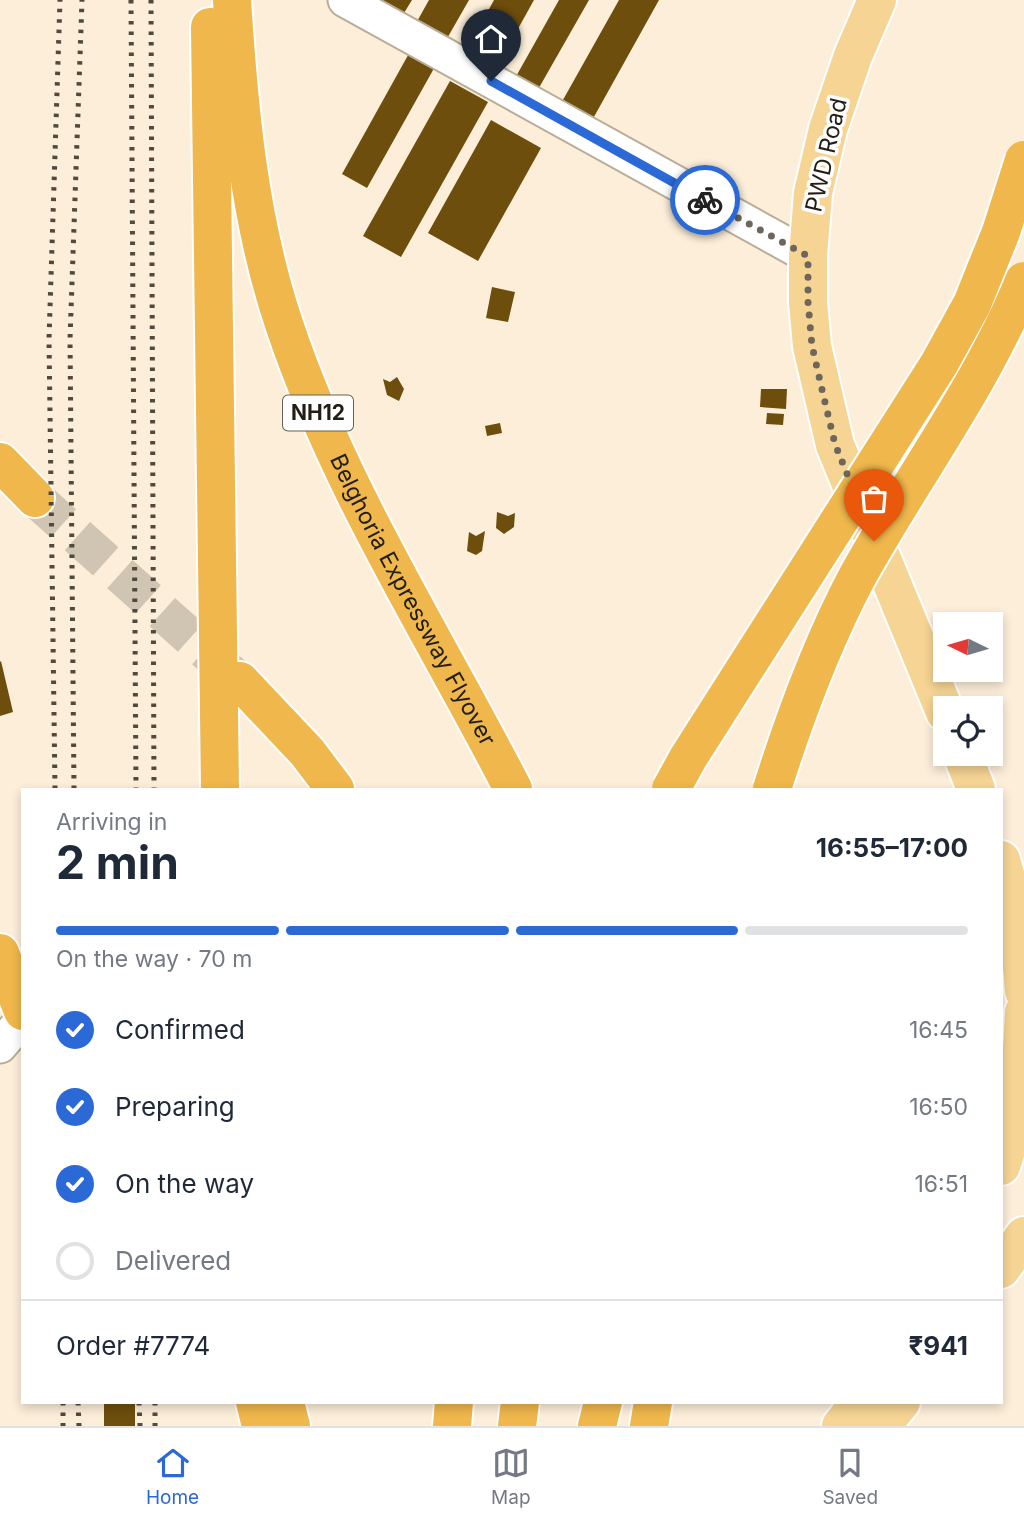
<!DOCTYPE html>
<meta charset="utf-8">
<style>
:root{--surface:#fff;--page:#f2f2f3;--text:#1f2937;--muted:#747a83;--line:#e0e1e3;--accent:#2a69d6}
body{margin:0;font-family:Inter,sans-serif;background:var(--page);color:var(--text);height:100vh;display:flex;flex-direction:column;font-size:26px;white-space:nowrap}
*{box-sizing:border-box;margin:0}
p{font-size:23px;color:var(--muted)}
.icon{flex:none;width:38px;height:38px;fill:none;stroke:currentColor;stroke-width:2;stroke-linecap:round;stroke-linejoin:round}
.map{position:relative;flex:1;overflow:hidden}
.details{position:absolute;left:21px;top:788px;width:982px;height:616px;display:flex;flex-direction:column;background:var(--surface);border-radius:0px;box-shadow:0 4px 10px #0003}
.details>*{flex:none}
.needle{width:46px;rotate:275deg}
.controls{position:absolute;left:933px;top:612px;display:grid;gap:14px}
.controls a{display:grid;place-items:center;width:70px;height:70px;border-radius:0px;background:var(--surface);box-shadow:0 4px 10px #0003;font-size:35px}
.pin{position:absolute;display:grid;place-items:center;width:60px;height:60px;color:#fff;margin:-72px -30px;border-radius:50% 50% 50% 0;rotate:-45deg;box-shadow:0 0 7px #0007}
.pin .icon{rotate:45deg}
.courier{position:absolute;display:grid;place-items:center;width:70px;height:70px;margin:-35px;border:5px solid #2a69d6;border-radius:50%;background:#fff;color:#222;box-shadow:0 2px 9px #0007}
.summary em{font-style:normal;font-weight:700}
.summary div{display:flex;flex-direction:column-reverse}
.summary{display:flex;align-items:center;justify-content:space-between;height:119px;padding:0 35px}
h1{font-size:46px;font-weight:700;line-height:52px}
.bar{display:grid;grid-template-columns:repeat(4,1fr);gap:10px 7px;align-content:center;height:84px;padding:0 35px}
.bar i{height:9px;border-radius:5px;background:var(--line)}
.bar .selected{background:var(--accent)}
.bar p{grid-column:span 4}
.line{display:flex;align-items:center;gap:18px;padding:0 35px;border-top:2px solid var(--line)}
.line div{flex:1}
ol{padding:0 35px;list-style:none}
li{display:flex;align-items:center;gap:21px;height:77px}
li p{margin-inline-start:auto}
li .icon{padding:7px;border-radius:50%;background:var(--accent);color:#fff;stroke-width:4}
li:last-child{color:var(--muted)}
li i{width:38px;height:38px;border:4px solid var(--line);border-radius:50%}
.tabs{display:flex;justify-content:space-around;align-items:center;height:98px;border-top:2px solid var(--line);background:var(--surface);font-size:19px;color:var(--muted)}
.tabs a{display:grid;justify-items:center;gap:4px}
.tabs .selected{color:var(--accent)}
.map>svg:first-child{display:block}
.building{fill:#6d4e0c}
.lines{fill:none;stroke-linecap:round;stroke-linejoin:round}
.highway-tunnel{stroke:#d0c4b2;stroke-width:38;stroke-dasharray:38 19;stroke-linecap:butt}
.minor-casing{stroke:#b9ad98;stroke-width:37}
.major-casing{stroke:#fff;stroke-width:42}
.highway-casing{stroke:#fff;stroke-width:42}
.minor{stroke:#fff;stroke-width:33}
.major{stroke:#f5d494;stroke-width:38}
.highway{stroke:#efb74c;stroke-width:38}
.rail{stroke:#50493e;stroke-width:5;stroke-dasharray:3.5 7;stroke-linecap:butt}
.highway-bridge-casing{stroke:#fff;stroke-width:42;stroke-linecap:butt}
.highway-bridge{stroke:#efb74c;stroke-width:38}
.done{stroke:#6e665a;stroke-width:7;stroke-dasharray:0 12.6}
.route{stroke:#2a69d6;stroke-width:9}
.labels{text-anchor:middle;stroke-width:7;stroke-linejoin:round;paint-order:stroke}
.shield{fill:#fdfdfd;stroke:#64605b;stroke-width:2}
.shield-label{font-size:21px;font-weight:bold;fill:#221d15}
.street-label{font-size:23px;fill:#221d15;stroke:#fdfdfd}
</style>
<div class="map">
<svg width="1024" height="1426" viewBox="0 0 1024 1426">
<rect width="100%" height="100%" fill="#fceed9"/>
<path class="building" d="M382 0H412L404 13Z
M429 0H469L445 42 415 25Z
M494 0H534L495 70 465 53Z
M559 0H589L536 93 514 80Z
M619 0H659L590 124 559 107Z
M412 48 437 63 367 188 342 174Z
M450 81 488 102 401 257 363 236Z
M491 120 541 148 478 261 428 233Z
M492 287 515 292 508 322 486 318Z
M397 377 404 389 399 401 387 395 383 379 390 382Z
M761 389H787L786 409 760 407Z
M767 413 784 414 783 425 766 424Z
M500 423 502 433 487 436 485 426Z
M497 512 508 516 515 513 514 527 504 534 496 528Z
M485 531 482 551 476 555 467 551 469 532 476 536Z
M1 661 13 712 0 716V662Z
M104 1402H135V1426H104Z"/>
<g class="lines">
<path class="highway-tunnel" d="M35 498 238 680"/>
<defs>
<path id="minor" d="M345 0 808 256
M0 1046 23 1019"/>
<path id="major" d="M877 0 853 56 828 129 813 193 808 256V302L812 346 835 445 945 712
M962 754 976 789
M1001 860C1014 904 1021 946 1024 991
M1001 1166C1017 1122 1022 1060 1024 1012
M1001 1269 1024 1236
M841 1426 860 1402
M881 1426 901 1402"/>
<g id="highway">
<path id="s1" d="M232 0C239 109 249 220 284 324 339 489 434 635 513 789"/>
<path d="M210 27 220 789"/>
<path d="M0 462 35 498"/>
<path d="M240 681 307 752 335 789"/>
<path d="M0 953 23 1011"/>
<path d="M255 1402 261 1426"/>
<path d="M285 1402 291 1426"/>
<path d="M452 1426 454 1402"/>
<path d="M517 1426 520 1402"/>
<path d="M597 1426 603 1402"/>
<path d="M649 1426 653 1402"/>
</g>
</defs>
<use href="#minor" class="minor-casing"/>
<use href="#major" class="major-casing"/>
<use href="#highway" class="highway-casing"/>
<use href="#minor" class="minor"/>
<use href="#major" class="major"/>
<use href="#highway" class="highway"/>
<path class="rail" d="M131 0 136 789
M151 0 154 789
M55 789 49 339 60 0
M74 789 70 339 82 0
M63 1402V1426
M78 1402 79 1426
M139 1402 140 1426
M155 1402V1426"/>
<defs>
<path id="highway-bridge" d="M671 789 688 758 939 364 972 304 1001 232 1024 160
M772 789C795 716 821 645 857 577 911 479 982 385 1024 281"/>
</defs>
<use href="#highway-bridge" class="highway-bridge-casing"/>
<use href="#highway-bridge" class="highway-bridge"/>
</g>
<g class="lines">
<path class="done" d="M705 200 808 256V302L812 346 824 398 835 444 874 541"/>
<path class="route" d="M491 81 705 200"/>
</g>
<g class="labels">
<rect class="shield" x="283" y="395.5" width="70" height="35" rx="5"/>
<g class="shield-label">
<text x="318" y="420">NH12</text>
</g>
<g class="street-label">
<text transform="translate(826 155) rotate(-77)" y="8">PWD Road</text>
<text dy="8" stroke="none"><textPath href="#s1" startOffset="634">Belghoria Expressway Flyover</textPath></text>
</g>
</g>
</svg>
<div class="controls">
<a><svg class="needle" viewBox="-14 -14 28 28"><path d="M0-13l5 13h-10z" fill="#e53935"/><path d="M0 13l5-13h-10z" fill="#747a83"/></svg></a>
<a><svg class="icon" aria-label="locate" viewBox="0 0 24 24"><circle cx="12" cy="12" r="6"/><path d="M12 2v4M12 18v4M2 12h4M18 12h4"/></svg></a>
</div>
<div class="pin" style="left:874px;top:541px;background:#ea580c"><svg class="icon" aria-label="bag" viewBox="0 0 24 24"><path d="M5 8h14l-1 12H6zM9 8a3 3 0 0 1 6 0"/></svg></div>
<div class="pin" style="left:491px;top:81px;background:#1f2937"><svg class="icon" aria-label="home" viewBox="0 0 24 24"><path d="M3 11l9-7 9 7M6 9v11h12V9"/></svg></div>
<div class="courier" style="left:705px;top:200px"><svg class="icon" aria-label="bike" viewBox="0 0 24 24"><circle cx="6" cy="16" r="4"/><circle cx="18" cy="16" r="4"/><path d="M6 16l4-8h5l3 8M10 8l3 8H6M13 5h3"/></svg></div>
<section class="details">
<div class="summary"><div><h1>2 min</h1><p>Arriving in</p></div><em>16:55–17:00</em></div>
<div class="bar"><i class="selected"></i><i class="selected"></i><i class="selected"></i><i></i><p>On the way · 70 m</p></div>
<ol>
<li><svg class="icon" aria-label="check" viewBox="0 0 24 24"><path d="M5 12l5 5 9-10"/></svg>Confirmed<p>16:45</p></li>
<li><svg class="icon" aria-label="check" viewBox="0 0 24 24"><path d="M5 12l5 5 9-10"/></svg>Preparing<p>16:50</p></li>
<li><svg class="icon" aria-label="check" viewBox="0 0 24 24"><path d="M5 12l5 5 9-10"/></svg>On the way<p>16:51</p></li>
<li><i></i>Delivered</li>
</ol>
<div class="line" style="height:91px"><div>Order #7774</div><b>₹941</b></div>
</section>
</div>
<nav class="tabs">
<a class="selected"><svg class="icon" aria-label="home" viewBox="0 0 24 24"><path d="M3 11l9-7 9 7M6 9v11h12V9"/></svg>Home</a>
<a><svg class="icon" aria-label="map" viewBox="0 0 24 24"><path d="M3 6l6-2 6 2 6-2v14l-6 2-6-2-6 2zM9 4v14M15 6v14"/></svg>Map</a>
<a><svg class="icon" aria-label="saved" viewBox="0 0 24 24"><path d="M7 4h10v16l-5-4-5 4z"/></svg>Saved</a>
</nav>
